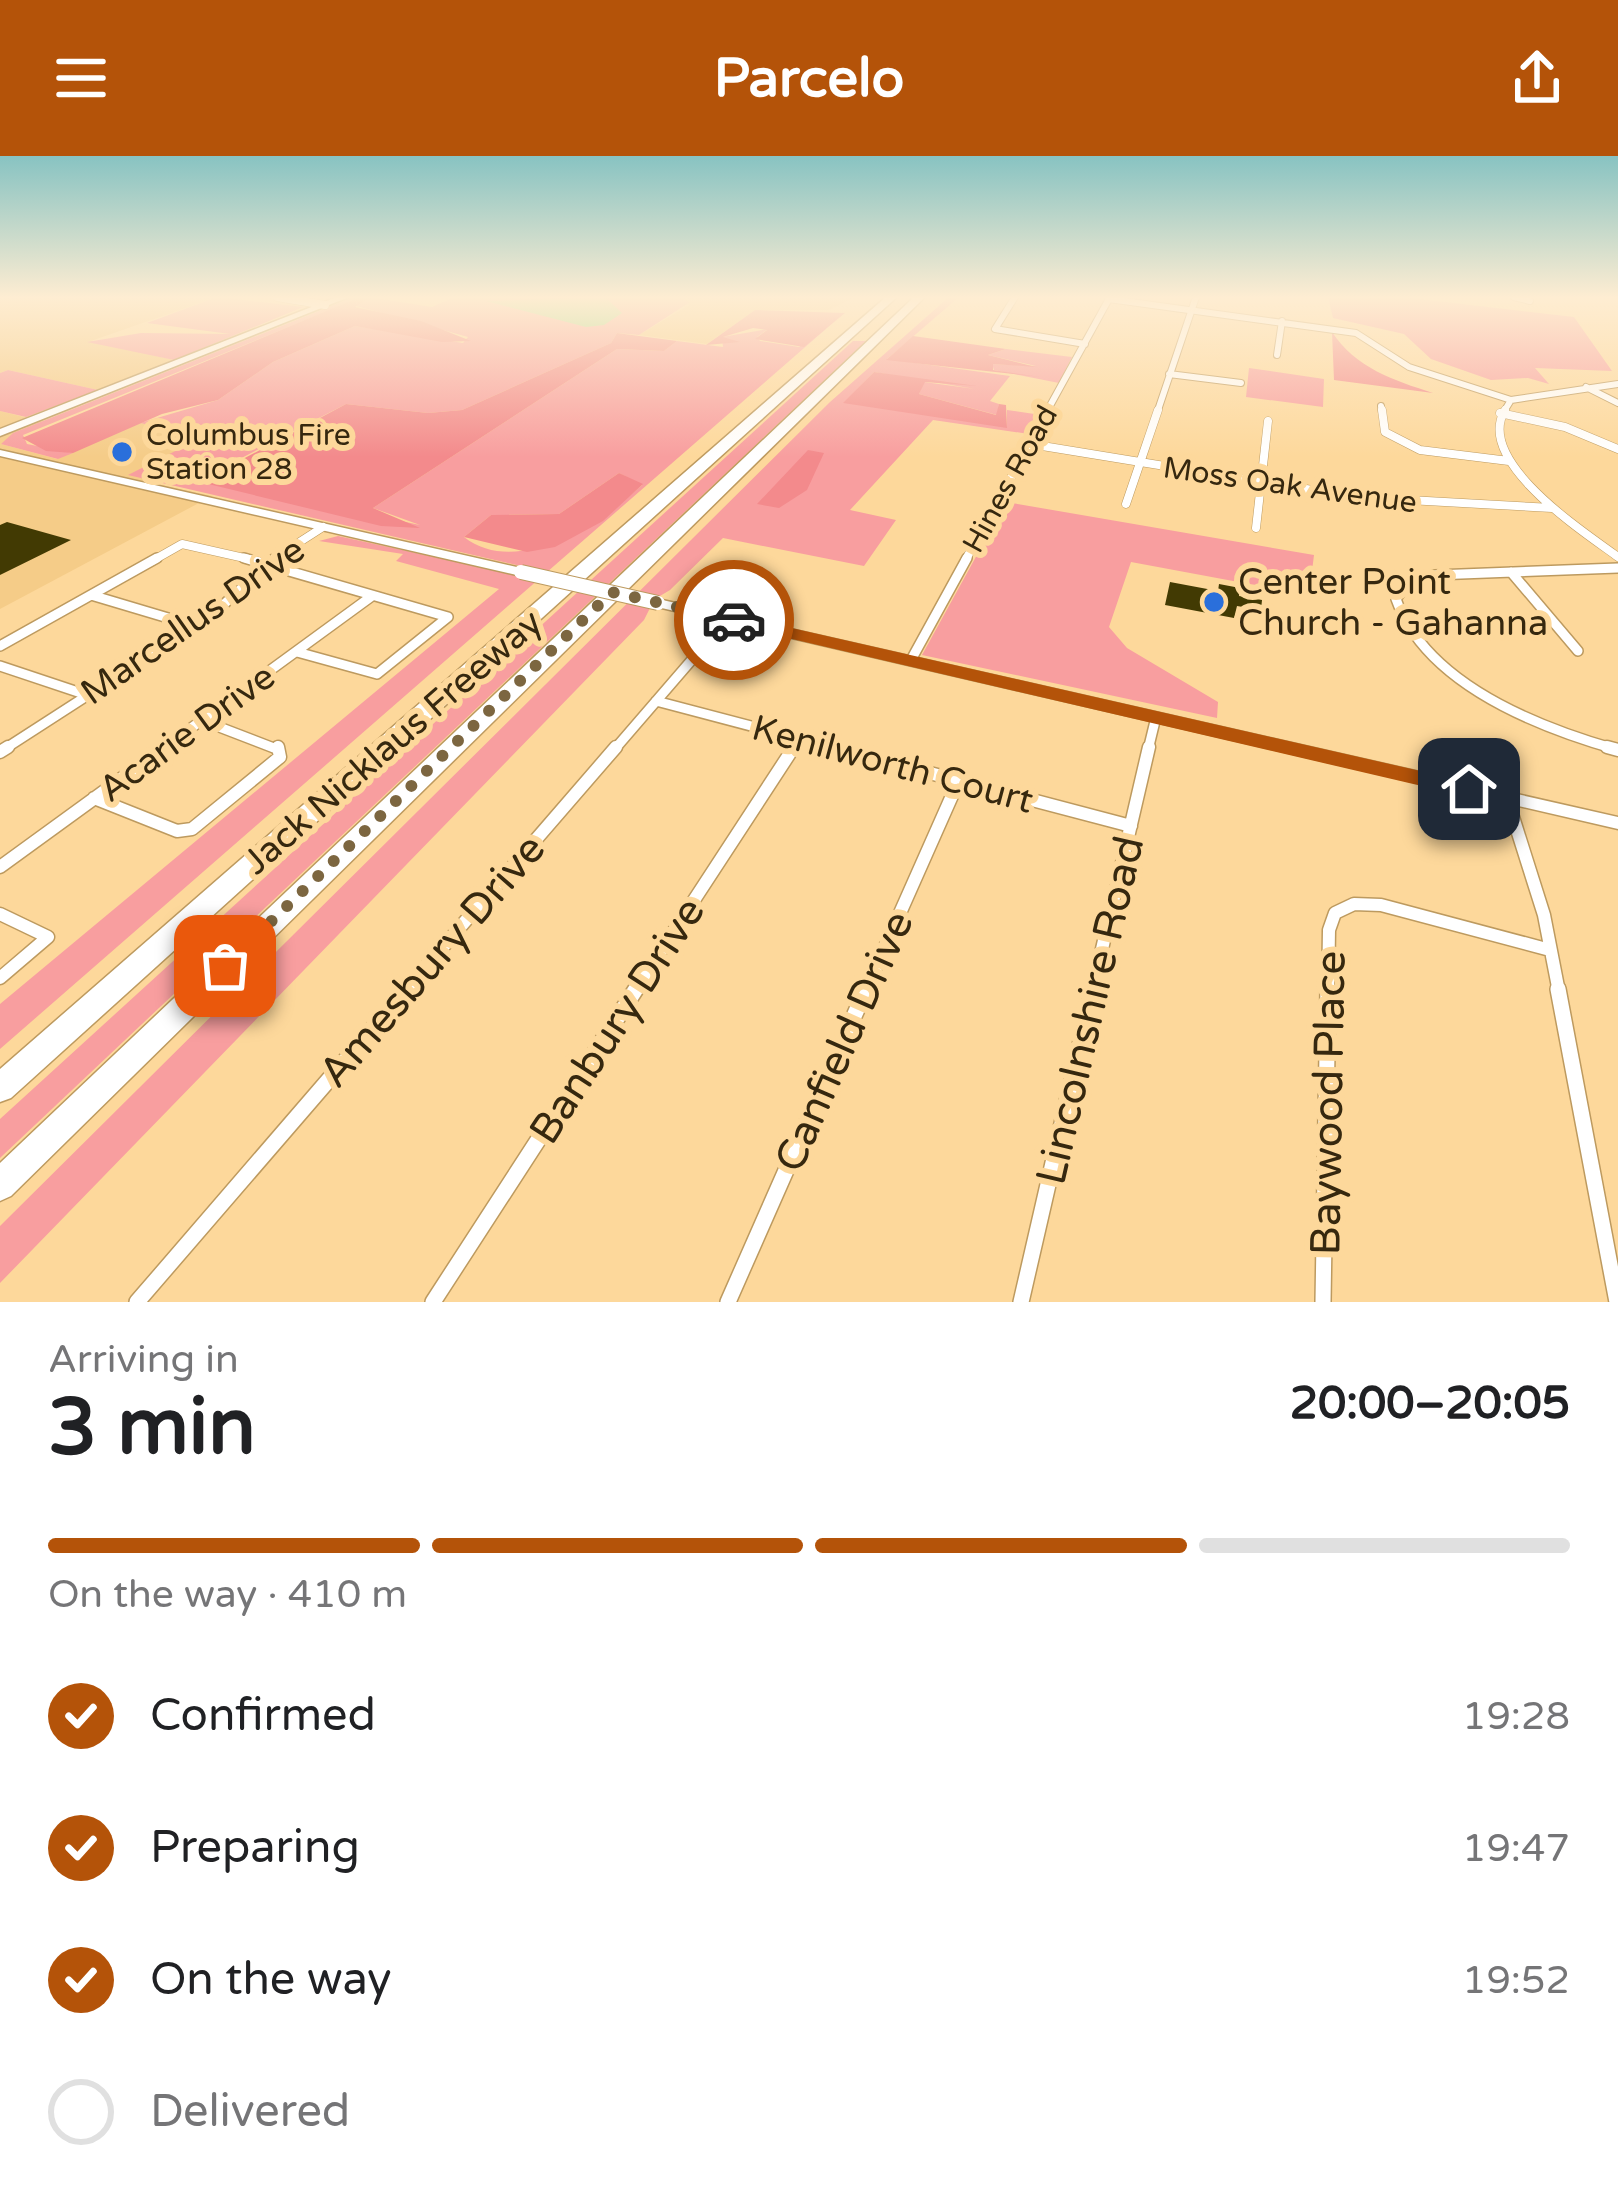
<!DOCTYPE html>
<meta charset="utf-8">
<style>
:root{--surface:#fff;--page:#f6f6f6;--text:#202124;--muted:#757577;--line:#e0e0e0;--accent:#b45309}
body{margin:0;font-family:"Varela Round",sans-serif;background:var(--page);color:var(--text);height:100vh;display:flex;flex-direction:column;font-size:45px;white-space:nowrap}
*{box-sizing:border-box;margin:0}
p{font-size:39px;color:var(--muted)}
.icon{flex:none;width:66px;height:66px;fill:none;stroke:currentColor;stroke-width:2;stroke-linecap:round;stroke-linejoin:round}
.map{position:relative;height:1146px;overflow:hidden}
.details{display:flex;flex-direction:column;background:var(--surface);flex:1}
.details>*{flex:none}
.pin{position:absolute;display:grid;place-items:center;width:102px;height:102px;color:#fff;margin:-51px;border-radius:24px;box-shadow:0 6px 18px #0006}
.courier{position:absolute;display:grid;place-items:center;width:120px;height:120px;margin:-60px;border:9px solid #b45309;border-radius:50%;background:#fff;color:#222;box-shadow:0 3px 15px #0007}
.summary em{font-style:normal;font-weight:700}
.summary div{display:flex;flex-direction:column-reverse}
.summary{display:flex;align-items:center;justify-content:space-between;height:204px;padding:0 48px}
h1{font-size:78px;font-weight:700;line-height:90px}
.bar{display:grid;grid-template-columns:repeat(4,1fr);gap:18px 12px;align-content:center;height:144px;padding:0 48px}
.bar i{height:15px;border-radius:9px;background:var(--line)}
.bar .on{background:var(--accent)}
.bar p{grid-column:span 4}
ol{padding:0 48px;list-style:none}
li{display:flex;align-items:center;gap:36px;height:132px}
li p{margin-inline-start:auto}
li .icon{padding:12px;border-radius:50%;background:var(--accent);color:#fff;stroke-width:4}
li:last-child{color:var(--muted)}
li i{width:66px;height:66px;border:6px solid var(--line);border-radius:50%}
header{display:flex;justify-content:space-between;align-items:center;height:156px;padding:0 48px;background:var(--accent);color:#fff;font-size:54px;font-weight:700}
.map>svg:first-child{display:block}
.built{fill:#f5cc88}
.green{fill:#f89e9f;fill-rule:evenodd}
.forest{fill:#f38a8c}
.water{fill:#99da89}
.building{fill:#423a03}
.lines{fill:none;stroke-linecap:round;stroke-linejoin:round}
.minor-far4-casing{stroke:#bd9a5f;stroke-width:8}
.minor-far3-casing{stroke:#bd9a5f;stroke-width:9}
.minor-far2-casing{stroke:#bd9a5f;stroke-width:12}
.minor-far1-casing{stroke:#bd9a5f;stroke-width:15}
.minor-casing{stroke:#bd9a5f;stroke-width:18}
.tertiary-casing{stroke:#bd9a5f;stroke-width:9}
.secondary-casing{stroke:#bd9a5f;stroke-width:3}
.primary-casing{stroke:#bd9a5f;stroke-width:3}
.motorway-casing{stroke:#bd9a5f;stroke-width:3}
.minor-far4{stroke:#fff;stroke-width:6}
.minor-far3{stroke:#fff;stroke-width:8}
.minor-far2{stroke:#fff;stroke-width:9}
.minor-far1{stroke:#fff;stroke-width:12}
.minor{stroke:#fff;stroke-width:15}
.tertiary{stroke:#fff;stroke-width:8}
.secondary{fill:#fff;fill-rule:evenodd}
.primary{fill:#fff;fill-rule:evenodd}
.motorway{fill:#fff;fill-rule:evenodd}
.secondary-bridge-casing{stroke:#bd9a5f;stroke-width:16;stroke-linecap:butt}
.secondary-bridge{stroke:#fff;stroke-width:14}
.route{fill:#b45309}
.done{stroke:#7c6640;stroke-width:12;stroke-dasharray:0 21.6}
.poi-dot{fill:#2a6fdb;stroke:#fdd89b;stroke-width:4.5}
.labels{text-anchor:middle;stroke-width:12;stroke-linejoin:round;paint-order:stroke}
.far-poi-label{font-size:30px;fill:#36280f;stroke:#fdd89b;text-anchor:start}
.far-street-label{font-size:30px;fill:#36280f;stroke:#fdd89b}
.poi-label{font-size:36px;fill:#36280f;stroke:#fdd89b;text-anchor:start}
.street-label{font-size:36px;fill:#36280f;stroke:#fdd89b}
.near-street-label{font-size:42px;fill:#36280f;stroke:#fdd89b}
</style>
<header><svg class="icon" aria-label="menu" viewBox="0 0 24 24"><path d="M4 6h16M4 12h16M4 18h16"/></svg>Parcelo<svg class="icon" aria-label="share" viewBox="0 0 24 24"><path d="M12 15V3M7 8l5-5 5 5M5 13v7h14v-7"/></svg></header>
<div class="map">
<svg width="1618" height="1146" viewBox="0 0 1618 1146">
<rect width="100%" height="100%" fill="#fdd89b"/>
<path class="built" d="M0 141H217L91 185 174 204 98 234 8 214 0 217Z
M675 141H855L829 154H755L707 188 639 179 689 149Z
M0 255 44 266 1 288 57 303 140 267 205 280 157 328 212 340 0 453Z"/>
<path class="green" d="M217 141 303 151 174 204 87 186 141 177 230 178 147 167Z
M354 141H362L23 279 27 288 73 297 58 303 1 288 13 277Z
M369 141 432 151 454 141H675L690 146 639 179 617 177 611 187 462 254 428 257 346 248 201 323 420 369 373 352 617 193 664 195 677 185 723 191 722 181 768 173 757 181 760 185 799 191 827 172 0 893V848L499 433 396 405 403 398 319 385 338 380 522 420 542 415 128 319 203 281 140 267 218 244 273 206 355 170 463 187 468 181 353 149ZM619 317 642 329C602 366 518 423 464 381L491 359 559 358Z
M949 141H959L887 203 1010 220 990 245 999 248 997 259 919 238 924 226 975 233 874 216 845 246 1007 271V254L1041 259 1029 278 933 264 850 354 896 364 864 410 723 382 670 434 660 440 647 438 651 450 644 464 0 1127V1070L830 246Z
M1328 141H1402L1574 161 1612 215 1535 212 1549 228 1528 222 1491 224 1431 203 1404 178 1333 162Z
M853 185H866L0 1002V963Z
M1006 193 1072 201 1059 227 994 214 992 208 1036 210 988 199Z
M1249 212 1324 223 1323 251 1246 241Z
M8 214 98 234 26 261 0 255V217Z
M1006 346 1314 399 1309 439 1131 406 1109 471 1127 492 1218 546 1217 562 922 499Z"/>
<path class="forest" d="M360 141H370L355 151 421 165 471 185 442 186 355 170 273 206 218 244 162 258 73 297 46 295 22 282Z
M755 154 845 157 804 191 755 183 767 174 753 172 723 181 740 186 706 189Z
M1332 176C1356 212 1393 224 1433 237L1334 224Z
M617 177 677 185 664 195 617 193 373 352 420 372 381 370 200 326 346 248 428 257 462 254 611 187Z
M913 180 1006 193 988 199 1036 211 993 208V214L1040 221 886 204Z
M874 216 977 230 925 226 919 238 996 259 999 248 1006 249 1007 272 843 247Z
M808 294 824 297 807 334 779 352 757 348Z
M619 317 643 328 603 365 555 391 527 396 464 381 491 359 559 358Z"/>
<path class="water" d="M605 141 622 157 604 169 586 171 486 145Z"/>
<path class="building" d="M7 366 71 384 0 419V369Z
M1170 426 1218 435 1219 428 1240 432 1239 440 1262 444 1261 454 1237 450 1234 462 1165 449Z"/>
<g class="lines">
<defs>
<path id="minor-far4" d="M1015 141 995 173 1085 188
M1514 141 1530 145
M1109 143 1356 177 1409 211 1511 244
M1277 199 1282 165
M1169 218 1241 227
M1586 231 1618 247
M1381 250 1382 257
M1046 257 1110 141
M1157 257 1196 141
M1503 257 1511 244 1618 228"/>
<path id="minor-far3" d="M1382 254 1385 276 1420 294 1509 305
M1505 254C1474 305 1584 376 1618 401
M1500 257 1565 271 1618 293
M1030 288 1355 341 1552 352
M1126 348 1158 254
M1256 372 1268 265
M152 405 182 388 258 405
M270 405 323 371
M965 405 1048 254"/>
<path id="minor-far2" d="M244 402 448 461
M1511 416 1578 495
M91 439 195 470
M0 490 157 402
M297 496 377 518 448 461
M911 504 967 402
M0 510 87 539
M656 545 842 594
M201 564 279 594
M3 594 212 459 275 402
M161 594 372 440
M614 594 727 463
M792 594 799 583
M1148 594 1156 561
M1618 594C1537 571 1426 528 1396 443L1408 427 1435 419 1618 412"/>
<path id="minor-far1" d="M831 591 1131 670
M1607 591 1618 594
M0 596 8 591
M94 642 177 675 192 673 280 601 278 591
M1507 642 1544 759 1559 836
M0 711 165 591
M0 758 48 781 0 822
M404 836 616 591
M634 836 794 591
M865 836 959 624
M1092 836 1149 591
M1328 836 1329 774 1335 757 1354 748 1381 749 1550 794"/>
<path id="minor" d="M1558 833 1617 1146
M137 1146 407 833
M433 1146 636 833
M728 1146 866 833
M1021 1146 1093 833
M1323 1146 1328 833"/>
<path id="tertiary" d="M277 141 325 149"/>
<path id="secondary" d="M0 294 521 412 527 416 521 420 0 300Z
M658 443 1618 661V673L653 450 652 447Z"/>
<path id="primary" d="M337 141H349L0 280V273Z"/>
<path id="motorway" d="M886 141H897L11 942 0 946V913Z
M914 141H925L11 1040 0 1045V1007Z"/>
</defs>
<use href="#minor-far4" class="minor-far4-casing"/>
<use href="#minor-far3" class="minor-far3-casing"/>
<use href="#minor-far2" class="minor-far2-casing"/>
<use href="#minor-far1" class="minor-far1-casing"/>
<use href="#minor" class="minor-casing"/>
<use href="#tertiary" class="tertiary-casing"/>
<use href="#secondary" class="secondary-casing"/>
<use href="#primary" class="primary-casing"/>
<use href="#motorway" class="motorway-casing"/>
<use href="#minor-far4" class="minor-far4"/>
<use href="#minor-far3" class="minor-far3"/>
<use href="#minor-far2" class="minor-far2"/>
<use href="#minor-far1" class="minor-far1"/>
<use href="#minor" class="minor"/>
<use href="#tertiary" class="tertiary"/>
<use href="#secondary" class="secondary"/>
<use href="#primary" class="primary"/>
<use href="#motorway" class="motorway"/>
<defs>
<path id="secondary-bridge" d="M521 416 658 447"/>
</defs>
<use href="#secondary-bridge" class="secondary-bridge-casing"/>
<use href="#secondary-bridge" class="secondary-bridge"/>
</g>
<linearGradient id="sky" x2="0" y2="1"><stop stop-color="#88c3c2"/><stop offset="0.47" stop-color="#feedd2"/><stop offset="1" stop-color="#feedd2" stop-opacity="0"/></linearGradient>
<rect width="1618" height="301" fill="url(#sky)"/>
<path class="route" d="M734 459 1469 626 1479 633 1469 641 728 468Z"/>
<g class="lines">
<path class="done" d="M225 810 612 436 734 464"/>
</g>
<g class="poi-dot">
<circle cx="122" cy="296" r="12"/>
<circle cx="1214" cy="446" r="12"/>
</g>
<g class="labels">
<g class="far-poi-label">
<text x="146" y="289">Columbus Fire<tspan x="146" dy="34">Station 28</tspan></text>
</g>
<g class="far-street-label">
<text transform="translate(1010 323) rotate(-61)" y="10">Hines Road</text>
<text transform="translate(1290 329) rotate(8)" y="10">Moss Oak Avenue</text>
</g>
<g class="poi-label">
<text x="1238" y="438">Center Point<tspan x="1238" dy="41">Church - Gahanna</tspan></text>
</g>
<g class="street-label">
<text transform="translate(192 464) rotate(-35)" y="13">Marcellus Drive</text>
<text transform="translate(186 576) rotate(-36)" y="13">Acarie Drive</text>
<text transform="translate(392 585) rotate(-41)" y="13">Jack Nicklaus Freeway</text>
<text transform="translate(893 607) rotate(15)" y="13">Kenilworth Court</text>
</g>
<g class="near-street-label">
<text transform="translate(431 804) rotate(-49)" y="15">Amesbury Drive</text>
<text transform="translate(1089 854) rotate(-77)" y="15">Lincolnshire Road</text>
<text transform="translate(616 864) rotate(-57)" y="15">Banbury Drive</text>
<text transform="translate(843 885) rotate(-66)" y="15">Canfield Drive</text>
<text transform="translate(1327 947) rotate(-89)" y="15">Baywood Place</text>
</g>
</g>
</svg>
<div class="pin" style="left:225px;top:810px;background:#ea580c"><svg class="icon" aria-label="bag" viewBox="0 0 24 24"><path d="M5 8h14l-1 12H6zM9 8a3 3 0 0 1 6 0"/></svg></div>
<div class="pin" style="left:1469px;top:633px;background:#1f2937"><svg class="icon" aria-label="home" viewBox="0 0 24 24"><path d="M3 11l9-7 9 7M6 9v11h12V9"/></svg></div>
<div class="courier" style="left:734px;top:464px"><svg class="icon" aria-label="car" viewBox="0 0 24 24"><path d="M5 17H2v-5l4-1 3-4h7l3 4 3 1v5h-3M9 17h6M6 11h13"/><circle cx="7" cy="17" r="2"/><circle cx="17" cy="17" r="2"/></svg></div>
</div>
<section class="details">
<div class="summary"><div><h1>3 min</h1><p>Arriving in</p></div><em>20:00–20:05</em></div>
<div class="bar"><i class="on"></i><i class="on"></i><i class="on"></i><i></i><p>On the way · 410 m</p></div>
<ol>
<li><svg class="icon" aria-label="check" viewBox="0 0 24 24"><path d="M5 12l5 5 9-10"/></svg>Confirmed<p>19:28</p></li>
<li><svg class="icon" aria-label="check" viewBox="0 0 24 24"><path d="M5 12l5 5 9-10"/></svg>Preparing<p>19:47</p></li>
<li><svg class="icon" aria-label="check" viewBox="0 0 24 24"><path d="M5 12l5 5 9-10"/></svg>On the way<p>19:52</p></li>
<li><i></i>Delivered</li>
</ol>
</section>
